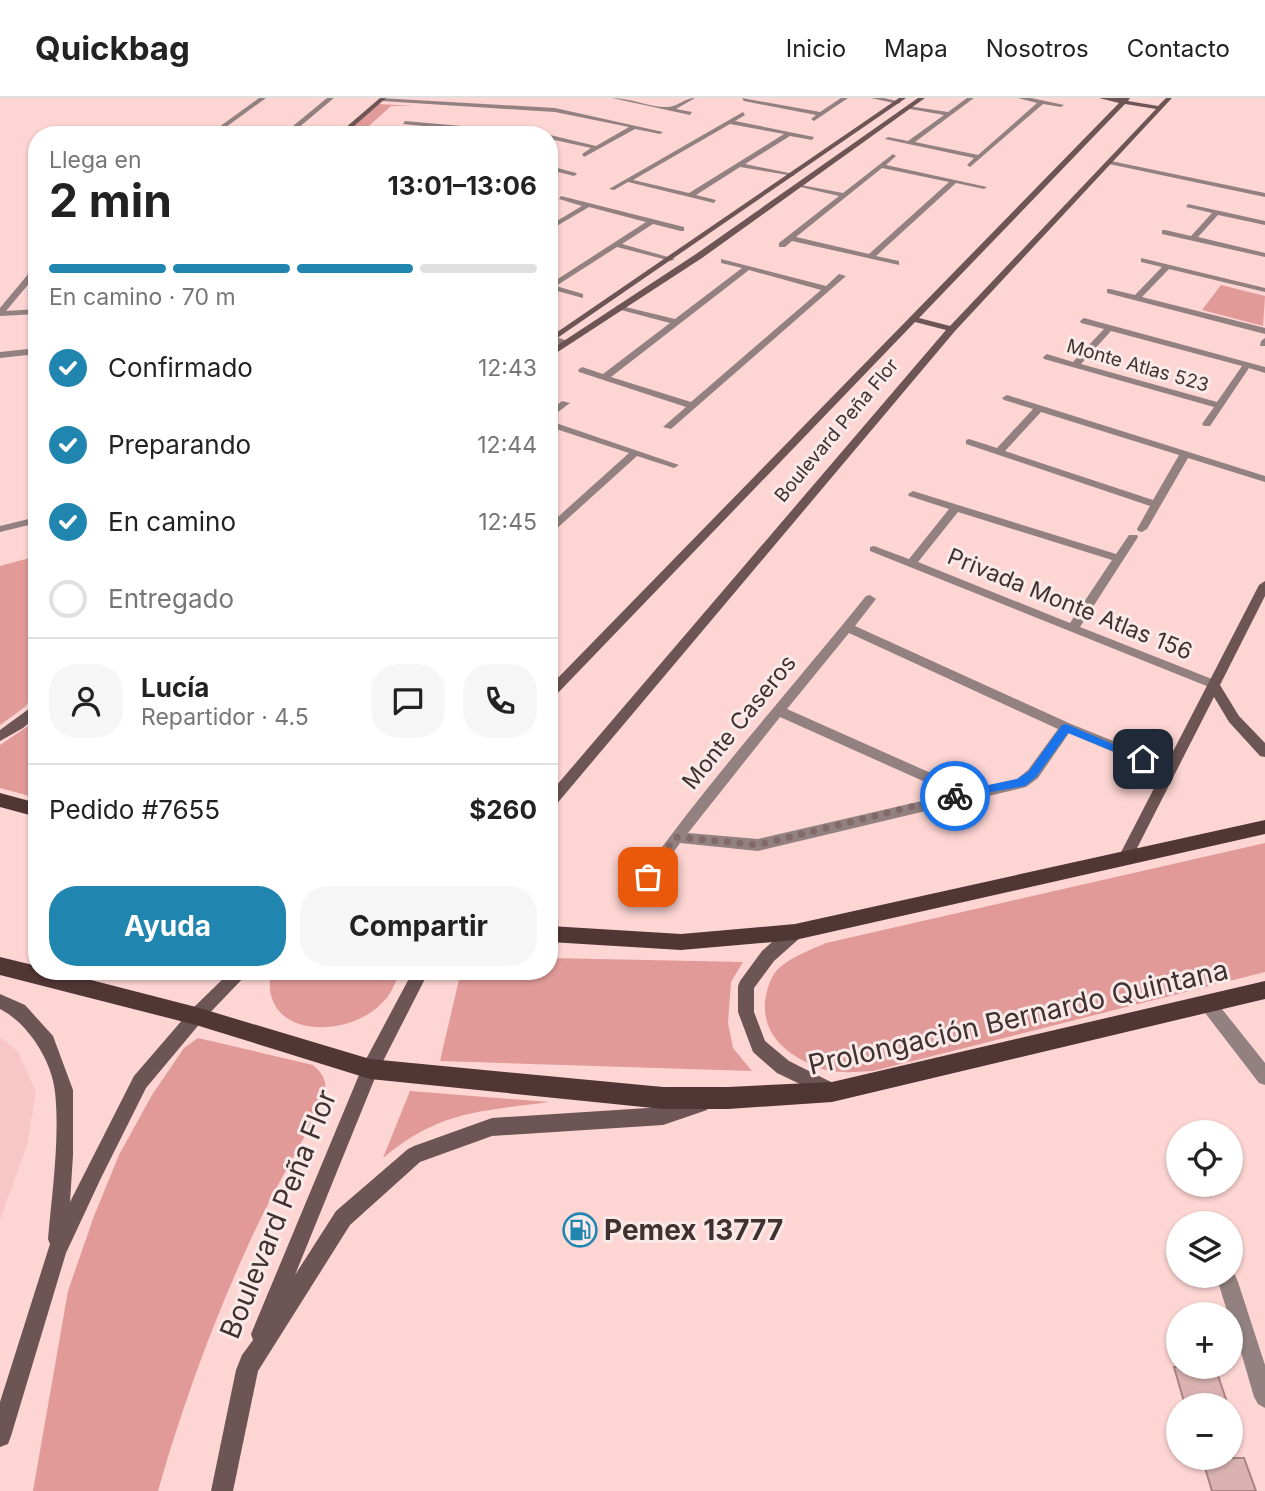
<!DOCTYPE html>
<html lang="es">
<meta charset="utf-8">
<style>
:root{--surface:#fff;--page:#f6f6f6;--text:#222;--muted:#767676;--line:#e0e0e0;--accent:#2086af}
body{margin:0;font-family:Inter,sans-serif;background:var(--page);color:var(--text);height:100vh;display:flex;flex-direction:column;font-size:26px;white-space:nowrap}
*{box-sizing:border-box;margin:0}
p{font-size:23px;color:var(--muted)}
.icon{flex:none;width:38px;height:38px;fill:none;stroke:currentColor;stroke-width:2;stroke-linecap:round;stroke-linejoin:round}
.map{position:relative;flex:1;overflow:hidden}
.sheet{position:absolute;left:28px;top:28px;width:530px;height:854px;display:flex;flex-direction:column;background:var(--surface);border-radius:28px;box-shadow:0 2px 5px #0004}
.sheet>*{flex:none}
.controls{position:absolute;left:1166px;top:1022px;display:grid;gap:14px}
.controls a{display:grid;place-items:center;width:77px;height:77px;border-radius:50%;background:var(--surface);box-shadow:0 2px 5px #0004;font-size:35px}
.pin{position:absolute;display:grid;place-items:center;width:60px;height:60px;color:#fff;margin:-30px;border-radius:14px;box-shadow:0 4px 10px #0006}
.courier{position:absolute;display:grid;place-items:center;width:70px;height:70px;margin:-35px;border:5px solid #1a73e8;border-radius:50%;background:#fff;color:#222;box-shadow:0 2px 9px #0007}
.headline em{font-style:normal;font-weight:700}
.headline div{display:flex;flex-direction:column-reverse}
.headline{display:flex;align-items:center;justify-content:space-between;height:119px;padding:0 21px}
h1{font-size:46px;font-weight:700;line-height:52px}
.bar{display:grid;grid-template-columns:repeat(4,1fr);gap:10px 7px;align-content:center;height:84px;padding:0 21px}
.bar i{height:9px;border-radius:5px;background:var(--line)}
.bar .on{background:var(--accent)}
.bar p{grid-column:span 4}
.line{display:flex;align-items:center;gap:18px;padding:0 21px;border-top:2px solid var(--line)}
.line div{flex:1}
.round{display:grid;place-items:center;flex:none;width:74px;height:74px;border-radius:28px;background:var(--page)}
ol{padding:0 21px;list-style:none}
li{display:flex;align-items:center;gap:21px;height:77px}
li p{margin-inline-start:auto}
li .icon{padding:7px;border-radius:50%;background:var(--accent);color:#fff;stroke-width:4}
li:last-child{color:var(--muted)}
li i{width:38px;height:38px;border:4px solid var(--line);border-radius:50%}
.button{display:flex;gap:14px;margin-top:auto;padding:14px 21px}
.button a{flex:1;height:80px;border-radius:28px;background:var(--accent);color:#fff;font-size:28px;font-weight:700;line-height:80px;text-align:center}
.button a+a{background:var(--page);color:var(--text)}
header{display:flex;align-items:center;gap:42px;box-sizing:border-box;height:98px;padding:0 35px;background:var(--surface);border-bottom:2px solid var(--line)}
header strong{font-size:33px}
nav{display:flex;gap:38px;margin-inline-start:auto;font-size:24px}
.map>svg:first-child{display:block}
.built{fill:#f7c7c5}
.green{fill:#e19a98}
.building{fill:#dab3b1;stroke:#a98482;stroke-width:2}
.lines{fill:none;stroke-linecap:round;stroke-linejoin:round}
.street{fill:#928180;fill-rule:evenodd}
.secondary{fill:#6c5554;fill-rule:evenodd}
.primary{fill:#503635;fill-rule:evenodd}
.route{fill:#1a73e8}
.done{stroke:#826a69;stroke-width:7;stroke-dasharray:0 12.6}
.labels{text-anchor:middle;stroke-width:6;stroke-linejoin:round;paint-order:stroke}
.far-street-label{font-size:19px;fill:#403030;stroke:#f9e9e8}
.street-label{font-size:23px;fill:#403030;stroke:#f9e9e8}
.near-street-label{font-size:28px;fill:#403030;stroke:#f9e9e8}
.near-poi-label{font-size:28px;font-weight:bold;fill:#403030;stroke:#f9e9e8;text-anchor:start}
</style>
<header>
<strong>Quickbag</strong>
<nav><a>Inicio</a><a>Mapa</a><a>Nosotros</a><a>Contacto</a></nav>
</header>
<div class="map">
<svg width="1265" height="1393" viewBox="0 0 1265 1393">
<rect width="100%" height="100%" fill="#fdd5d3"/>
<path class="built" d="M0 939 18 954 36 994 27 1047 0 1122Z"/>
<path class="green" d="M379 6 413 8H391L359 37H343Z
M1221 187 1265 198 1263 228 1202 212Z
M37 458V590L25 609 0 627V468Z
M37 622V700L0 690V647Z
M1265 745V874L873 973C856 974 835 976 819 970 789 958 763 939 765 905 766 894 770 879 778 871 791 859 810 852 826 845Z
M550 860 743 864 731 884 728 925 733 950 752 973 440 963 461 873H550Z
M271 873H400C395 886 391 897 381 906 346 942 258 940 271 873Z
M198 940 313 967C328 980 327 988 322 1006 298 1052 271 1097 250 1143 213 1224 182 1308 158 1393H33L68 1193 94 1118 119 1057 152 997 184 950Z
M410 993 549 1004C481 1013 438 1013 383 1060Z"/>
<path class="building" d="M1174 1269H1215L1228 1307H1185Z
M1202 1360H1244L1256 1393H1212Z"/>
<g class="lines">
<path class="street" d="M259 0H266L215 37H208Z
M327 0H334L297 31 330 33 332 36 292 34 289 37H282Z
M380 0 555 10 663 34 660 36 635 31 584 59 582 56 591 50 550 41V37L596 48 629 29 555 14 382 3Z
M612 0C631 0 651 10 669 9 678 8 685 0 695 0L676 11 692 14 690 17Z
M742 0 820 14 841 0H848L814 23 811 21 816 17 744 3Z
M871 0H884L901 4 898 6Z
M967 0H974L915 44 978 57 1037 5 1018 0H1031L1064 7 1061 9 1043 6 970 69 967 67 974 60 885 41 888 39 908 43 944 17 910 11 908 8 948 14Z
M743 14 745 17 735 23 814 39 812 42 790 38 745 66 794 76V78L740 69 696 97 716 102 714 105 628 84 614 92 609 91ZM730 26 784 36 689 95 633 82Z
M405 23 540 35 543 37H516L403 26Z
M893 56 896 58 886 67 987 89 984 91 956 85 876 158 899 163V167L792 143 785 149H779V145L839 98 796 88V86L843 95ZM882 70 949 84 869 156 796 139Z
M1111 63 1265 95V99L1109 66Z
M550 68 576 75 577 76 574 78 550 72Z
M561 98 684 129V133H681L653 126 622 146 675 161 671 163 617 149 556 188 583 196V200L550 191V186L646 124 589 109 550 132V127L582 108 559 101Z
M1188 106 1265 123V127L1218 117 1198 139 1265 155V159L1162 136V132H1165L1191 138 1212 115 1186 109Z
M1141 160 1265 190V194L1169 171 1142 199 1265 230V236L1107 195V191H1110L1135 197 1162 169 1141 164Z
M721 161 826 188 839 176 846 178 671 331 663 329 686 309 579 274 578 272 582 269 603 276 670 225 617 211V207L675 221 742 170 721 165ZM749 172 821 192 691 304 611 279Z
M34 169H37V176L6 213 37 211V216L0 218V210Z
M1084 220 1265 269V275L1249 270 1210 328H1204L1202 326 1214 309 1044 261 1043 259 1047 256 1073 264 1104 231 1081 225 1080 223ZM1111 233 1242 268 1217 304 1081 266Z
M550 237 568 243 569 245 565 248 550 243Z
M1265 240V248H1260L1261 243Z
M37 250V256L0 260V254Z
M1007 297 1265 378V384L1188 360 1147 431 1142 434 1138 433 1137 431 1150 408 966 346V342L969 341 997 350 1033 311 1004 302 1002 300ZM1041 314 1179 357 1153 402 1005 353Z
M562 303 570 305 550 320V313Z
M550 323 679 367 674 370 637 358 554 433 550 434V426L629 355 550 329Z
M913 393 1116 456 1129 437H1137L1138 439 1080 529 1217 583 1219 586 1217 589H1209L870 453V449L874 448 909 461 949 411 909 398 908 396ZM958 414 1112 462 1070 525 918 464Z
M37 419V425L0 434V428Z
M870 497 876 501 855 528 1071 626 1173 667 1175 671 1173 675H1163L1069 635 1038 680 1026 689 758 753 680 745 653 783 648 785 643 783 641 779 643 775C712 679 791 591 866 498ZM849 535 1058 631 1028 672 1017 681 969 692 787 611ZM780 619 952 696 758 741 688 735Z
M1208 899 1214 901 1265 965V987L1259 985 1202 911 1200 906 1202 901Z
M1230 1175 1235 1177 1238 1184 1265 1267V1310L1258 1306 1254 1299 1230 1216H1228L1218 1184 1221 1178H1230Z"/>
<path class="secondary" d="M380 0H386L344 37H337Z
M899 0H906L550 245V239Z
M918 0H925L702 160 550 259V252L696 156Z
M1099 0H1130L1128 3 1158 8 1166 0H1172L955 233 555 708 550 709V695L946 232 915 224 555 598 550 599V588L1119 5ZM1125 6 1156 11 950 228 919 220Z
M1265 483V498L1220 587 1239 618 1265 645V659L1260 658 1229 624 1214 599 1129 766H1119L1117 762 1259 487Z
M37 605V618L23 630 0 643V632Z
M795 827 801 829 803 834 801 839 774 863 754 890V914L765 943 789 963 835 986 838 992 835 998 829 1000 777 975 753 954 738 914V888L740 883 762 853 789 829Z
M231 873H250L202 923 146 990 101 1080 66 1155 11 1338 8 1346 0 1349V1304L50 1146 48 1141C52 1095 60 1040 55 994 52 963 28 925 0 911V896L25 907 53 938 73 992V1057L70 1104 134 978 190 913Z
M413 873H429L377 975 295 1177 336 1113 408 1051 414 1048 492 1020 663 1009 701 997 707 1000 710 1006 707 1012 663 1027 492 1038 420 1064 350 1127 258 1273 233 1393H211L236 1272 242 1257 253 1242 251 1236 364 965Z"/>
<path class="primary" d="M0 695 37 705V719L0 709Z
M1265 722V736L795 842 681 852 550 844V828L681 836 795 826Z
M0 859 37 868V873H56L196 909 370 961 663 989H728L832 984 1265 883V901L832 1004 728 1011H663L370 981 196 927 0 877Z"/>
</g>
<path class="route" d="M1066 626 1148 661 1143 665 1139 664 1068 635 1036 679 1025 688 951 701V695L955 694 1017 681 1029 673 1062 627Z"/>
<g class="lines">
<path class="done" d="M648 779 675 739 758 747 955 698"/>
</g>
<defs>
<symbol id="fuel-ring" viewBox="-11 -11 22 22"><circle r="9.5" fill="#f9e9e8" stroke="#2086af" stroke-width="1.5"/><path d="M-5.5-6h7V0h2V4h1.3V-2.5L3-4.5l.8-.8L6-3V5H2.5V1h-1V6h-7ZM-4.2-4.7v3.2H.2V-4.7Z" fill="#2086af"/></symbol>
</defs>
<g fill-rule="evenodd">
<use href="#fuel-ring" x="561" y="1113" width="38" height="38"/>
</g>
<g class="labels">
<g class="far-street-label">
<text transform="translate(1138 267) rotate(16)" y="7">Monte Atlas 523</text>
<text transform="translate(836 332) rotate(-50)" y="7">Boulevard Peña Flor</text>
</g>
<g class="street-label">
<text transform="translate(1070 506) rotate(22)" y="8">Privada Monte Atlas 156</text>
<text transform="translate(739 624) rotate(-51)" y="8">Monte Caseros</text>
</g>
<g class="near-street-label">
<text transform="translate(1018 919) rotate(-13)" y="10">Prolongación Bernardo Quintana</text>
<text transform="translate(278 1116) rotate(-68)" y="10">Boulevard Peña Flor</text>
</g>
<g class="near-poi-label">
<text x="604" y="1142">Pemex 13777</text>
</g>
</g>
</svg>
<div class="controls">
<a><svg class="icon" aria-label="locate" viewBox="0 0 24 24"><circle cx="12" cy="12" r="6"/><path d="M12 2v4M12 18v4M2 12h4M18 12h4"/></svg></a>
<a><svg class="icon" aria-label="layers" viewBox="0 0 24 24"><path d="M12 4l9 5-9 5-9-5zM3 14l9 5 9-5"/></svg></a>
<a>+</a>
<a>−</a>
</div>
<div class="pin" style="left:648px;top:779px;background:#ea580c"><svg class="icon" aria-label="bag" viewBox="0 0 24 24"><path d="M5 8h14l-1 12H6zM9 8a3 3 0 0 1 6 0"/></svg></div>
<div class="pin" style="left:1143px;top:661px;background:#1f2937"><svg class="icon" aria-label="home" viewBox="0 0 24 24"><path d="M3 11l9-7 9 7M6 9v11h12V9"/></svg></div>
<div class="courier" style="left:955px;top:698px"><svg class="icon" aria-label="bike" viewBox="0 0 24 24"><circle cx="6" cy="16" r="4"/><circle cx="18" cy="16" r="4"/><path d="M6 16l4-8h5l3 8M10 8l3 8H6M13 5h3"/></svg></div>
<section class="sheet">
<div class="headline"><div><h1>2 min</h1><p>Llega en</p></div><em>13:01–13:06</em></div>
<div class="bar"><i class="on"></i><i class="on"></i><i class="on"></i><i></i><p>En camino · 70 m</p></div>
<ol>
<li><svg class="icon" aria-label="check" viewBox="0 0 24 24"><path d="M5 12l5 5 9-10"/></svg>Confirmado<p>12:43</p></li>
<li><svg class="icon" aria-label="check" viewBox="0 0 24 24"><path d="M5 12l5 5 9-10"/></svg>Preparando<p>12:44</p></li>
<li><svg class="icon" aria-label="check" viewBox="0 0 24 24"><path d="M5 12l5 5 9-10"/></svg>En camino<p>12:45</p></li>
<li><i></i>Entregado</li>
</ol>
<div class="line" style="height:126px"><a class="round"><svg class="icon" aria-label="person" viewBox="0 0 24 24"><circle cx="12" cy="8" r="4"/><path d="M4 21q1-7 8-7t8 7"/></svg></a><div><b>Lucía</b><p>Repartidor · 4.5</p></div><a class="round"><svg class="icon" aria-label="chat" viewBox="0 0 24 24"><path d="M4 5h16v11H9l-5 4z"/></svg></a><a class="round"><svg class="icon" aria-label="phone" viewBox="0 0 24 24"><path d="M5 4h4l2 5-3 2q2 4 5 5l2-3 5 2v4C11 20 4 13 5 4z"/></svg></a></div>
<div class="line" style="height:91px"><div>Pedido #7655</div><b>$260</b></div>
<div class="button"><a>Ayuda</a><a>Compartir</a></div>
</section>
</div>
